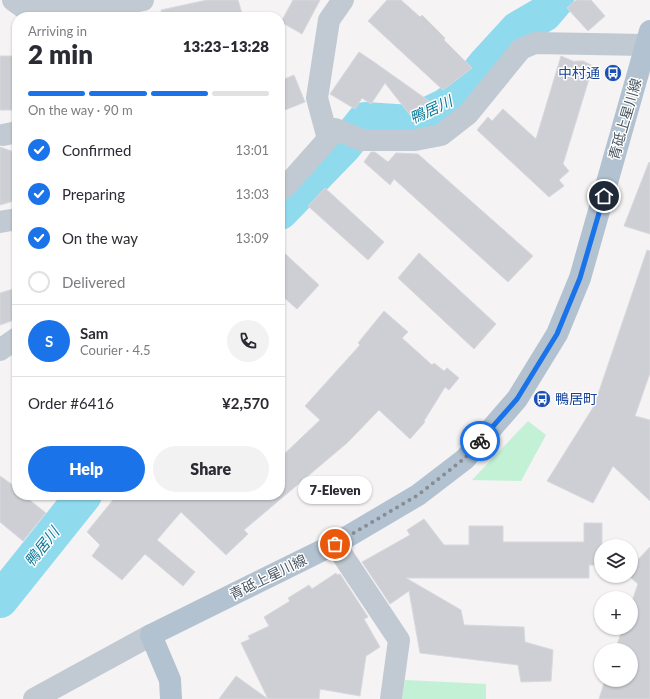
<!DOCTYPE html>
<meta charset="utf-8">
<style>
:root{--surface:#fff;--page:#f2f2f3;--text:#2b2b33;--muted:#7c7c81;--line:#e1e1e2;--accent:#1a73e8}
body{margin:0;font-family:Lato,"Noto Sans JP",sans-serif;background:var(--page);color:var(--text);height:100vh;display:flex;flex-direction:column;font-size:15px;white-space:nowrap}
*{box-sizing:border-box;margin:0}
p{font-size:13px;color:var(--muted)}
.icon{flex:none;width:22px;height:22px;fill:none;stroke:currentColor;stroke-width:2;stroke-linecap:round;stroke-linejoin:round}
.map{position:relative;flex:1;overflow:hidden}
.panel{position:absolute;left:12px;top:12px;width:273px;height:488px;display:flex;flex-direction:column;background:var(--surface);border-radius:16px;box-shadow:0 1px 3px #0004}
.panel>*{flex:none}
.buttons{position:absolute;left:594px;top:539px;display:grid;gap:8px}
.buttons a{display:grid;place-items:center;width:44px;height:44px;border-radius:50%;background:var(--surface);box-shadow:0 1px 3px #0004;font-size:20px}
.pin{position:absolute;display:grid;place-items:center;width:34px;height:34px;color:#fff;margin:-17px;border:2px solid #fff;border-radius:50%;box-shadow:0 1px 4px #0007}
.courier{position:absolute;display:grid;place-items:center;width:40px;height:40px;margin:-20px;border:3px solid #1a73e8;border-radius:50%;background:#fff;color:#222;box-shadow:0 1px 5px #0007}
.bubble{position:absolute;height:28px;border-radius:14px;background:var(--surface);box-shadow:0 1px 3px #0004;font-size:13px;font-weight:800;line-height:28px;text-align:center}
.head em{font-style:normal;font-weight:800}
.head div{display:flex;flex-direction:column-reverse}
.head{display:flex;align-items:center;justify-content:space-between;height:68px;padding:0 16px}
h1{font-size:26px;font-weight:800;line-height:30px}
.bar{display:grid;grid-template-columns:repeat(4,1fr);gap:6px 4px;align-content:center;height:48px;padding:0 16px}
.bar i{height:5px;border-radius:3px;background:var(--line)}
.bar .selected{background:var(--accent)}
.bar p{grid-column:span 4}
.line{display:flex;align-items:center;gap:10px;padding:0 16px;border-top:1px solid var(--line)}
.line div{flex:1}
.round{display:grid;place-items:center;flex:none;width:42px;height:42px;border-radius:21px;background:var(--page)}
ol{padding:0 16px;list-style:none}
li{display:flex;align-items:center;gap:12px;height:44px}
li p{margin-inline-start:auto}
li .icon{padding:4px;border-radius:50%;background:var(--accent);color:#fff;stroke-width:4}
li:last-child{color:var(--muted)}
li i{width:22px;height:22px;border:2px solid var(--line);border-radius:50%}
.primary-button{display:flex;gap:8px;margin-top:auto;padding:8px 16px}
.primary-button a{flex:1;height:46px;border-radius:24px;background:var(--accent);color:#fff;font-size:16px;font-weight:800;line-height:46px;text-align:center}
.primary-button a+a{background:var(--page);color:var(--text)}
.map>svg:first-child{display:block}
.green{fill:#c3f1d5}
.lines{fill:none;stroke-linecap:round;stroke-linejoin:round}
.river{stroke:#90daee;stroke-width:36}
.building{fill:#cdcfd5;stroke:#d7d9de}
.minor{stroke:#c1cad2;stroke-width:22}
.major{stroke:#b3c2d1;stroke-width:22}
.done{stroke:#868d94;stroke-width:4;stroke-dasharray:0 7.2}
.route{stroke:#1a73e8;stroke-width:5}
.labels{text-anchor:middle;stroke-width:3;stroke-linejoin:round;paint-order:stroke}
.transit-label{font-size:14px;fill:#164399;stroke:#fff;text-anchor:end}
.street-label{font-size:14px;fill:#4a5661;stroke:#fff}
.water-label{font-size:15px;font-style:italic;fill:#0c7c9b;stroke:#fff}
</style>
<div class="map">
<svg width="650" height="699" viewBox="0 0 650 699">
<rect width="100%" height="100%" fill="#f5f3f3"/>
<path class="green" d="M528 421 546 435 521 481 472 480Z
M405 680 486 684V699H402Z"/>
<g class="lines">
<path class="river" d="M280 212 344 146 365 120 411 123 444 107 460 96 485 65 518 29 544 14 556 0
M0 600 84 495"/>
</g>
<path class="building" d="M207 0H238L243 17H162L161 10Z
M293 0H320L302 34 281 22Z
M387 0H401L420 17 422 15 445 38 444 40 472 68 443 90 368 21Z
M576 0H591L605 16 588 31 567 8Z
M359 52 374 62 429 101 410 115 385 83 371 104 362 98 355 109 330 94Z
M0 56H17V110H0Z
M561 56 575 62V61H583L593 66 563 164 569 171 559 180 564 186 549 197 477 130 488 117 492 121 503 109 536 139Z
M294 75 305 102 280 112V81Z
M0 147 17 153V200L0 205Z
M371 152H375L388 162 396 153 418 154 533 256 508 282 394 179 390 185 364 162Z
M649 162 650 163V234L624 226Z
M325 188 384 242 368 260 308 206Z
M280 249 319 285 297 309 280 294Z
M647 250 650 251V373L635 416 650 420V501L613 466 593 503 547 481 594 406Z
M419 253 496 324 474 349 398 278Z
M13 289 17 301V319L0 325V293Z
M384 311 408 332 402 338 432 365 434 363 444 371 447 368 459 378 449 390 445 387 424 421 425 422 410 439 379 410 347 443 244 530 248 534 226 555 181 512 157 540 195 572 183 586 145 554 122 580 92 556 100 545 87 532 117 495H280V458L320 420 305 406 360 345 358 343Z
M0 476 17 488V495H27V498L46 513 23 541 0 522Z
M424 519 444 545H469V526H503V542H584V523H602V546H601V565H589V578H406L461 610 464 625 524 627 525 642 553 650 551 681 521 682 518 665 420 653 409 591 390 604 362 562 410 535 407 530Z
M650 547V699H599L605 680H631V650H615L623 628H631V604L638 584 629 576H631V567Z
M336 573 337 575 340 574 368 617 364 619 380 647 366 656 360 696 320 689 319 699H219L236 676 268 699 241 643 250 639 248 636 269 626 264 617 290 601 288 598 309 585 312 589Z"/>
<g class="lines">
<path class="minor" d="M13 0 24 8 86 9 94 11 143 0
M3 135 17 132
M328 139 335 129 362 140H415L441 135 468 114 521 49 535 43 646 45
M280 191 288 184 328 139 317 98 329 20 343 0
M0 222 17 219
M0 350 17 338
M335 544 399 640 391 699
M34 699 151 635"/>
<path class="major" d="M171 699 170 680 151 635 335 544 418 495 465 459 517 399 557 334 580 278 650 31"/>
</g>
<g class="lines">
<path class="done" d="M335 544 418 495 465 458 480 441"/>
<path class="route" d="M480 441 517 399 557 334 580 278 604 196"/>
</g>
<defs>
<symbol id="bus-disc" viewBox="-11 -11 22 22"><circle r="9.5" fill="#1a4fb4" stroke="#fff"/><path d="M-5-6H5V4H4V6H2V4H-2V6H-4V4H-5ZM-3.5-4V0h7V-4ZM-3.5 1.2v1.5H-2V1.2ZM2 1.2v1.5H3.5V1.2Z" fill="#fff"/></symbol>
</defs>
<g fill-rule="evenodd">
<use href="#bus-disc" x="603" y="63" width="20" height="20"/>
<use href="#bus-disc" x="532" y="389" width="20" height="20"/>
</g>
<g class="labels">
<g class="transit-label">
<text x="600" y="78">中村通</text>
<text x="555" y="404" text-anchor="start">鴨居町</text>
</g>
<g class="street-label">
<text transform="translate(625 119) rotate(-74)" y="5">青砥上星川線</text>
<text transform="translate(268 577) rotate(-26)" y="5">青砥上星川線</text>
</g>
<g class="water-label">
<text transform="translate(431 110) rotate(-25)" y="5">鴨居川</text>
<text transform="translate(42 547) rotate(-51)" y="5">鴨居川</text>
</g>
</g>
</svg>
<div class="buttons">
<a><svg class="icon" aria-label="layers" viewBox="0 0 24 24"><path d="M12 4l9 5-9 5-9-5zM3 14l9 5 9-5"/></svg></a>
<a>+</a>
<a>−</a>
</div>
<div class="pin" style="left:335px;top:544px;background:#ea580c"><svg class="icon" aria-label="bag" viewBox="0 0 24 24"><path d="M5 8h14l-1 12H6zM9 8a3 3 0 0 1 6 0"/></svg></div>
<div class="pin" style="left:604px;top:196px;background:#1f2937"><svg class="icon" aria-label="home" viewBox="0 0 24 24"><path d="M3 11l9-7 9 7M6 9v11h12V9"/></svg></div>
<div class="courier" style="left:480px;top:441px"><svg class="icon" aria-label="bike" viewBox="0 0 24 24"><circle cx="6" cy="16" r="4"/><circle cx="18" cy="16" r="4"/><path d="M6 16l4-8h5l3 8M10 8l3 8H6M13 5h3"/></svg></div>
<div class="bubble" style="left:298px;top:476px;width:74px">7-Eleven</div>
<section class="panel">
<div class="head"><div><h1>2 min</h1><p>Arriving in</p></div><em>13:23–13:28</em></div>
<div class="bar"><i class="selected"></i><i class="selected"></i><i class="selected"></i><i></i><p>On the way · 90 m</p></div>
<ol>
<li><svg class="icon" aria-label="check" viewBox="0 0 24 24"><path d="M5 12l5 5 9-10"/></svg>Confirmed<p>13:01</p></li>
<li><svg class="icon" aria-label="check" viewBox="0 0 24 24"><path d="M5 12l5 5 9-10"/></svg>Preparing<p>13:03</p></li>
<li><svg class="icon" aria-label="check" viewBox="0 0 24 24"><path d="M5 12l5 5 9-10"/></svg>On the way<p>13:09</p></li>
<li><i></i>Delivered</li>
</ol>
<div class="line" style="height:72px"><b class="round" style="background:var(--accent);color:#fff">S</b><div><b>Sam</b><p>Courier · 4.5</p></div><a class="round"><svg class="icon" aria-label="phone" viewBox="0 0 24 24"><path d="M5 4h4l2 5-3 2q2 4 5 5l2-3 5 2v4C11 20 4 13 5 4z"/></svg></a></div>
<div class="line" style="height:52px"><div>Order #6416</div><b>¥2,570</b></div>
<div class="primary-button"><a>Help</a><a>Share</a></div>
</section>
</div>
